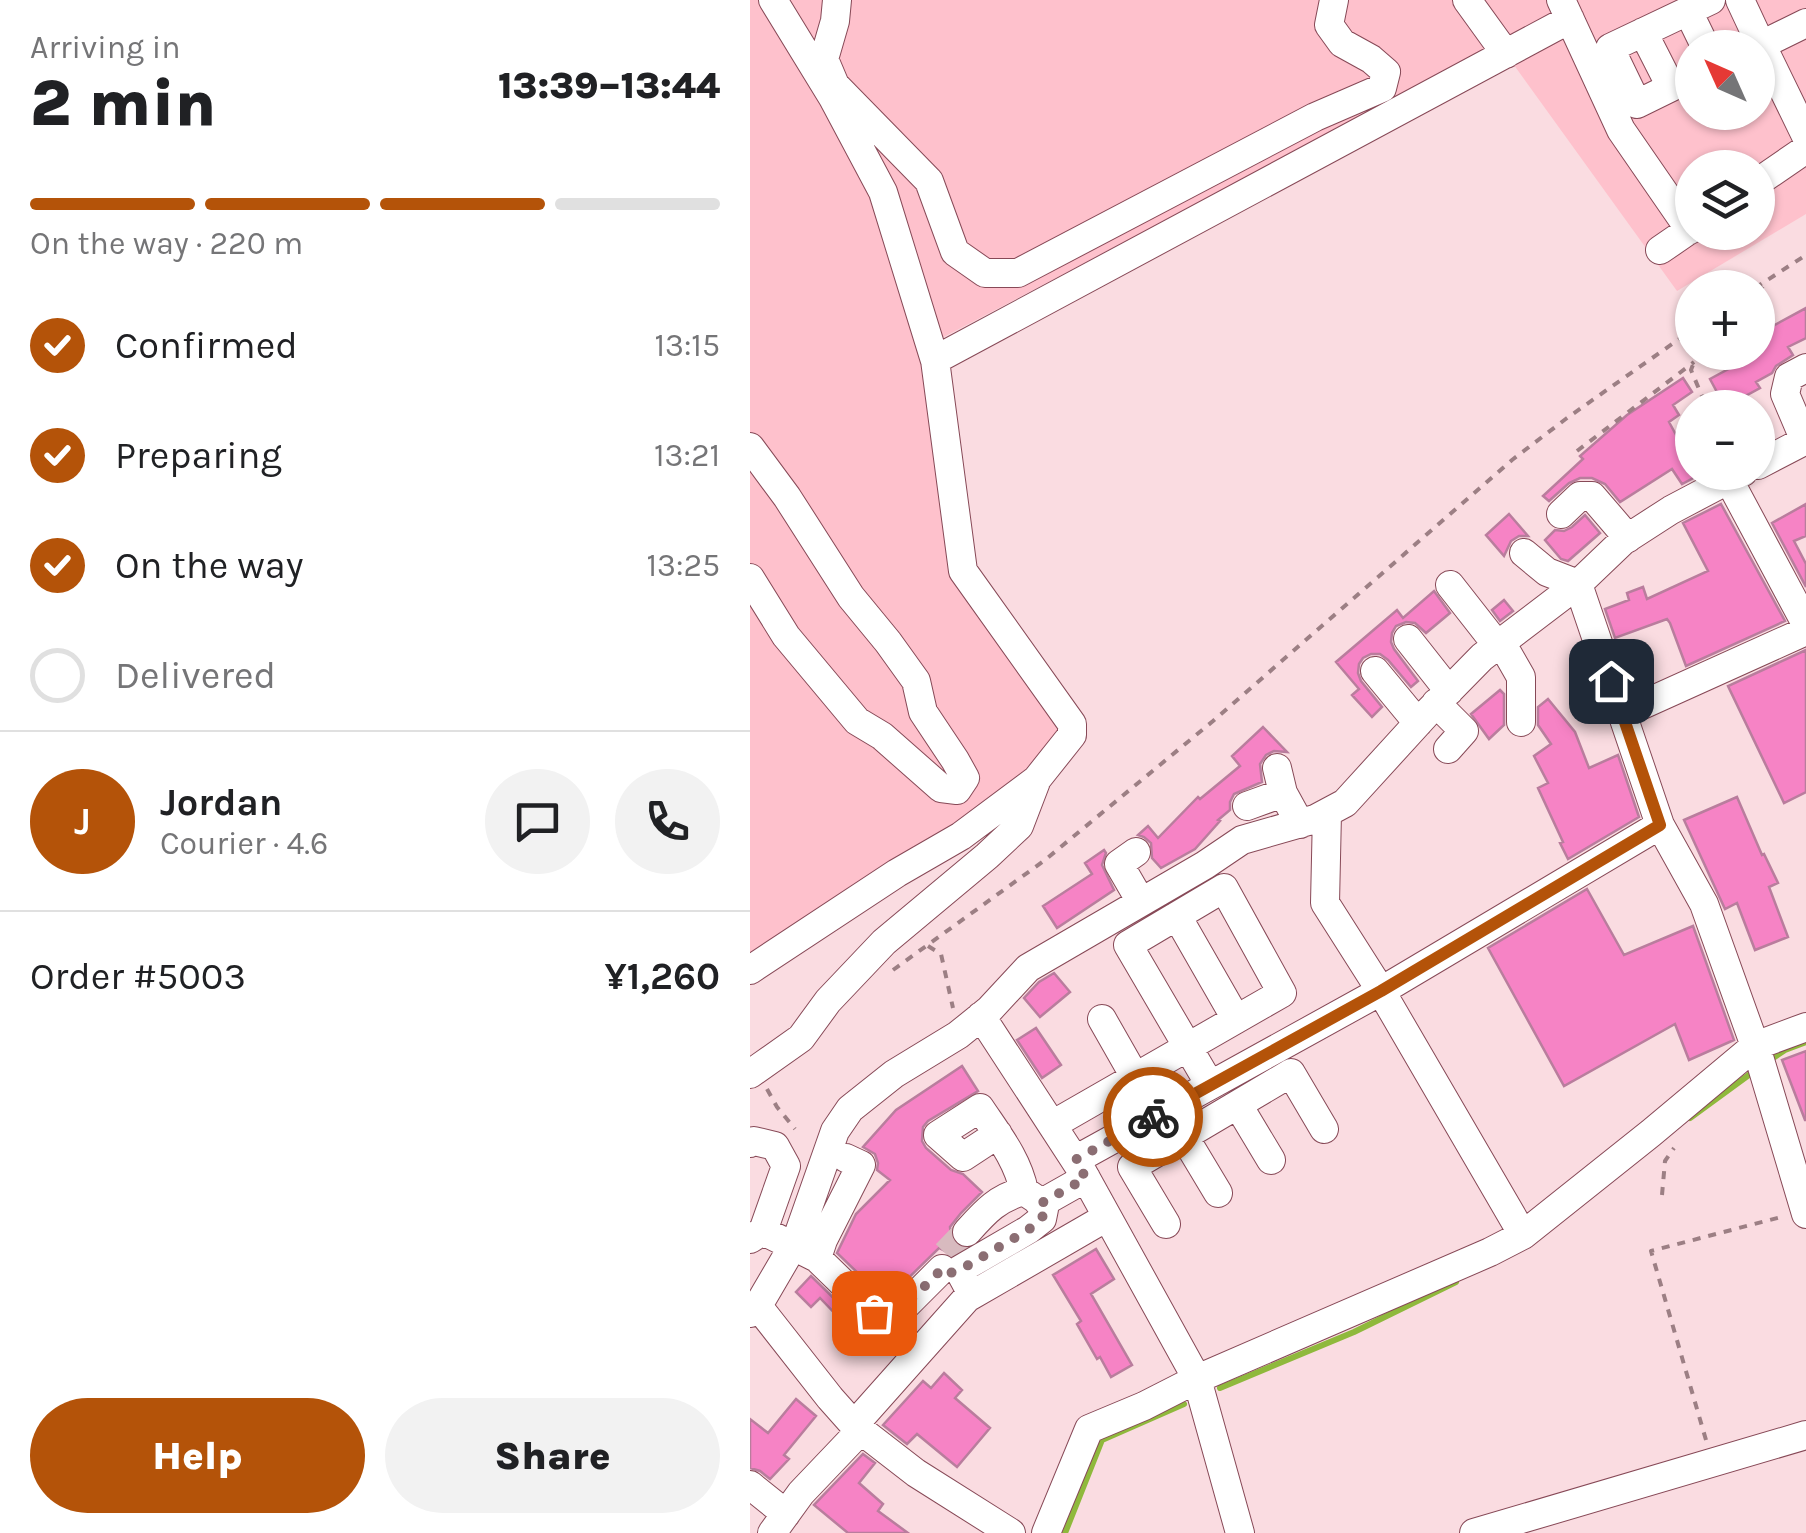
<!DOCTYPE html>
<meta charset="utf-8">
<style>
:root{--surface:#fff;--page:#f2f2f2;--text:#202124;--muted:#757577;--line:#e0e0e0;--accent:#b45309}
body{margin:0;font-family:Karla,sans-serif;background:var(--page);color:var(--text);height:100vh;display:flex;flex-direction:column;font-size:38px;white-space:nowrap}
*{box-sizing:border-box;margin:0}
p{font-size:32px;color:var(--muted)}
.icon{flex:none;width:55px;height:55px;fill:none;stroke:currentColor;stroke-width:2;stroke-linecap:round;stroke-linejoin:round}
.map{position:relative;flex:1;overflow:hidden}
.sheet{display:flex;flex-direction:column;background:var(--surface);width:750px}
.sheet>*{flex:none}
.needle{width:65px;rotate:315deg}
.controls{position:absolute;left:925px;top:30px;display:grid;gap:20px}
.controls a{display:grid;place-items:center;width:100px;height:100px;border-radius:50%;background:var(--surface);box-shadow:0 2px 8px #0004;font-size:50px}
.pin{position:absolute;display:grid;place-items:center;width:85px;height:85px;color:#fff;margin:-42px;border-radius:20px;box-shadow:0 5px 15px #0006}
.courier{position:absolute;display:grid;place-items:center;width:100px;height:100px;margin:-50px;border:8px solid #b45309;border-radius:50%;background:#fff;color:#222;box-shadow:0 2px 12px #0007}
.summary em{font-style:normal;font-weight:800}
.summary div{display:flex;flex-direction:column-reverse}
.summary{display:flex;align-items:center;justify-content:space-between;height:170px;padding:0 30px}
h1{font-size:65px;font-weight:800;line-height:75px}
.bar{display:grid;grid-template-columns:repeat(4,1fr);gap:15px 10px;align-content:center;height:120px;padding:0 30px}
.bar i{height:12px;border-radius:8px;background:var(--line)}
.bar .current{background:var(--accent)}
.bar p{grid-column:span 4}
.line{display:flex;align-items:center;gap:25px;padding:0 30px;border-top:2px solid var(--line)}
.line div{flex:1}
.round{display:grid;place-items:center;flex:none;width:105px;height:105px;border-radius:52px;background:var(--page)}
ol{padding:0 30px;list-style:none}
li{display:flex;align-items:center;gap:30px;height:110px}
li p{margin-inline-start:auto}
li .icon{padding:10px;border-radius:50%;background:var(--accent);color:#fff;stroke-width:4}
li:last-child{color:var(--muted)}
li i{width:55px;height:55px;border:5px solid var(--line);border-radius:50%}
.primary-button{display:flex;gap:20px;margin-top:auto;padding:20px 30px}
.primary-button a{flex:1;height:115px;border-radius:60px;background:var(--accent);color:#fff;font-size:40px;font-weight:800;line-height:115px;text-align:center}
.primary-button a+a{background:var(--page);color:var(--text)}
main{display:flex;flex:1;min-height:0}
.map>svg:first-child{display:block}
.green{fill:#fec1cc;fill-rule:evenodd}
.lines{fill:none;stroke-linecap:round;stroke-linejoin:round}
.stream{stroke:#8fb93c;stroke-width:6}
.building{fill:#f683c5;stroke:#b97d9d;stroke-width:2.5}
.minor-tunnel{stroke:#d8babf;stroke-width:28;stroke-dasharray:28 14;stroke-linecap:butt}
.minor-casing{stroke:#874957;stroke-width:30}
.path{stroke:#9c7f84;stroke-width:4;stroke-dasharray:8 8;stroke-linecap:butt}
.minor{stroke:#fff;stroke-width:28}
.done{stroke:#8b6e73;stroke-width:10;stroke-dasharray:0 18}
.route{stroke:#b45309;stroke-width:12}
</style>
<main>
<section class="sheet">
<div class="summary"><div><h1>2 min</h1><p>Arriving in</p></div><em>13:39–13:44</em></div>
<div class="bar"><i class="current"></i><i class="current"></i><i class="current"></i><i></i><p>On the way · 220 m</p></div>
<ol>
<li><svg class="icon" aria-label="check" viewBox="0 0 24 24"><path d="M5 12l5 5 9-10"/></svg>Confirmed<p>13:15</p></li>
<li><svg class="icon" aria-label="check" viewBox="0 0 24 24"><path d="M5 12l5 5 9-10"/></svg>Preparing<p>13:21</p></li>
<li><svg class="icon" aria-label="check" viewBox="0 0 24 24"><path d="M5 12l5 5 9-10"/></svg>On the way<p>13:25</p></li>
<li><i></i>Delivered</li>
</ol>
<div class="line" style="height:180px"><b class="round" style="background:var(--accent);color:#fff">J</b><div><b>Jordan</b><p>Courier · 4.6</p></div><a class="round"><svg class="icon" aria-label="chat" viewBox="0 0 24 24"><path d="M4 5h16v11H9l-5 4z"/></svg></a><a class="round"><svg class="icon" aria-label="phone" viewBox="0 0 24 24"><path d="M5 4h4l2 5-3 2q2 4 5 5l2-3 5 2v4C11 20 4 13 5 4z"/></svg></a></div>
<div class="line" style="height:130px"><div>Order #5003</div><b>¥1,260</b></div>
<div class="primary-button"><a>Help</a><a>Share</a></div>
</section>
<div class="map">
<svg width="1056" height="1533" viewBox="0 0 1056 1533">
<rect width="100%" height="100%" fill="#fadce1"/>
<path class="green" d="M0 0H709L743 48 169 350 205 571 316 728 281 771 209 828 0 964Z
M717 0H1056V214L927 291ZM942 48H1008V112H942ZM942 168H1008V232H942Z"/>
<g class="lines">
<path class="stream" d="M1017 1062 1035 1050 1056 1042
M940 1118 1007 1069
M470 1388 604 1332 706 1282
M315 1533 352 1440 434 1404"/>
</g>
<path class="building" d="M1056 308V338L1038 347 1043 355 1026 366 1022 373 1006 382 1010 388 975 407 960 379 1008 353V334Z
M933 378 942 392 923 405 929 415 919 422 938 457 936 458 942 472 947 476 932 484 922 469 870 502 855 484 842 478H830L819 483 799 501 793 496 833 459 830 456 877 415Z
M971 504 1035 621 936 666 920 623 917 619 865 638 855 609 879 600 877 593 893 587 897 599 958 571 933 523Z
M1056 504V536L1044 541 1056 564V587L1022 523Z
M759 514 778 536H769L761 541 754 556 736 535Z
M835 515 850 533 818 561 811 559 795 540 805 530 814 531 822 527Z
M684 591 700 613 676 633 665 623 656 622 646 626 642 633 641 642 644 649 668 681 661 687 638 660 630 654H621L613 658 609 664 608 673 611 681 632 707 622 717 602 695 609 689 586 662 647 610 653 618Z
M754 600 763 611 750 621 742 610Z
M1056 650V792L1034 803 978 686Z
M750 690 754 694V725L739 739 721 714Z
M798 699 825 732 839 768 868 755 889 817 818 859 810 843 813 842 788 788 798 783 784 756 801 744 788 725V707Z
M513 727 537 752 524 751 516 755 510 764 512 782 484 794 480 802V810L468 820 470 821 445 849 411 868 402 858 401 843 394 837 388 835 398 826 408 838 448 797 450 799 490 766 482 756Z
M987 797 1012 855 1014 854 1028 883 1019 887 1038 937 1005 950 987 903 975 909 934 820Z
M354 850 356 853 352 865 364 890 307 928 293 906 342 874 335 863Z
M837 889 874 955 943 926 984 1040 939 1060 925 1024 814 1086 738 948Z
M304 973 320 992 290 1017 274 998 289 982Z
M286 1028 311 1065 292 1078 267 1040Z
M1056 1051V1120H1055L1032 1060Z
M212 1066 228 1091 178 1121 173 1127 172 1141 176 1148 201 1170 213 1174 232 1192 211 1213 200 1227 201 1238 212 1248 201 1254 189 1248 136 1300 87 1253 106 1214 140 1180 127 1170 128 1163 125 1154 113 1147 146 1110Z
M346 1249 364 1279 341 1294 382 1365 361 1377 350 1357 347 1359 327 1324 331 1321 303 1275Z
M61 1276 104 1318 96 1325 70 1298 61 1307 46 1292Z
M194 1373 212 1390 205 1398 240 1428 207 1467 167 1434 157 1444 133 1425 173 1381 181 1388Z
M46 1399 66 1416 34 1455 39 1459 20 1479 10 1471 0 1468V1419L18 1433Z
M113 1454 125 1463 109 1483 133 1504 128 1511 158 1533H98L64 1505Z"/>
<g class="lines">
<path class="minor-tunnel" d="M196 1254 217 1232"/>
<defs>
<path id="minor" d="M23 0 83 98 133 192 186 364
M87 0 85 21 74 59 85 85 179 181 205 252 235 273H268L565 117 632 88 636 72 621 59 592 43 579 25 584 0
M717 0 756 54
M811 0 871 130 940 230
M990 0 1011 45
M938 11 956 48
M893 32 921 87
M1005 48 1056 23
M1018 58 1056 136
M942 77 887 104 860 48 961 0
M1008 182 1056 149
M910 250 942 228
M1055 441 1035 394 1039 377 1056 368
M0 447 37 497 101 597 138 642 166 681 173 712 205 760 215 778 207 790 191 788 132 736 107 721 36 636 0 578
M1008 465 1056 440
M979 480 1056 624
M811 514 830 496H842L878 538
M774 553 797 572 828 584 910 825 954 904 1010 1060 1056 1214
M700 585 747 645
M658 639 699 691
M751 642 771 677V722
M625 671 668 723
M686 703 714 731 698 749
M872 714 1056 631
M527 768 533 793 550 824
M497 806 533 793
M577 813 575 903 631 991 773 1235
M386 852 369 864 391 902
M427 916 486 1019
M0 970 147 873 211 836 286 780
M231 1016 332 1171 447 1379 490 1533
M352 1019 385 1077
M0 1074 51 1038 78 1001 134 942 237 856 269 826 287 779 322 735V724L213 571 185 360 820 19
M488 1105 521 1160
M426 1123 468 1193
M302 1125C379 1081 456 1037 532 993L474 888 378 945 460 1085
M248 1134 213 1157 188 1135 230 1108C248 1135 268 1160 274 1191
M0 1143 4 1141 25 1146 36 1166 13 1231 0 1239
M325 1160 631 991 910 825
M290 1204 336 1178
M416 1224 382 1167 541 1073 574 1129
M13 1231 67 1258 136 1325 192 1269
M217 1232C235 1212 247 1198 274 1191L286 1199 294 1209 292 1219 278 1230 209 1270 222 1294
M67 1258 73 1240 111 1165 96 1158
M7 1305 80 1398 104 1425 166 1473 261 1533
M0 1313 12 1299 47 1239 85 1131 100 1109 144 1074 208 1035 239 1010 278 968 455 865 492 840 565 819 595 803 678 712 732 657 828 584 873 541 921 510 993 472
M104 1425 217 1298 357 1217
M0 1485 36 1514
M22 1533 51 1493 111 1430
M296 1533 339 1429 394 1406 447 1379 740 1252 773 1235 901 1133 1005 1046 1056 1027
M724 1533 1056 1435"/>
</defs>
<use href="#minor" class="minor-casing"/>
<path class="path" d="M1005 288 1056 255
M1008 293 1017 281
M951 352 946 357 941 370 957 408
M827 451 944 362
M178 946 191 954 203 1008
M143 970 295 860 463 721 762 460 817 418 942 330
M17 1089 27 1107 45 1129
M912 1195 915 1161 924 1148
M956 1440 901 1251 1031 1217"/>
<use href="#minor" class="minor"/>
</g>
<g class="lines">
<path class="done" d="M124 1313 136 1325 192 1269 197 1274 210 1270 278 1230 292 1219 294 1209 290 1204 336 1178 325 1160 403 1117"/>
<path class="route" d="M403 1117 631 991 910 825 861 681"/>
</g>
</svg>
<div class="controls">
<a><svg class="needle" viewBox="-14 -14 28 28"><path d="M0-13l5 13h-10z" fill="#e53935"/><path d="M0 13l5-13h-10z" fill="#757577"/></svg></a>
<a><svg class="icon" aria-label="layers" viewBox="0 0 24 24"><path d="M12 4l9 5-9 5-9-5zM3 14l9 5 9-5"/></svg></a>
<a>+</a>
<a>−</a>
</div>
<div class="pin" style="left:124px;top:1313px;background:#ea580c"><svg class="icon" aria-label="bag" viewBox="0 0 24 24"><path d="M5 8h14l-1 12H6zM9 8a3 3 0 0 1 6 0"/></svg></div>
<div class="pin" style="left:861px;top:681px;background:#1f2937"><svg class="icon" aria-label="home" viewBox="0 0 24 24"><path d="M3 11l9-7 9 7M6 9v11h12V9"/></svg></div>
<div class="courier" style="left:403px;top:1117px"><svg class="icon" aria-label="bike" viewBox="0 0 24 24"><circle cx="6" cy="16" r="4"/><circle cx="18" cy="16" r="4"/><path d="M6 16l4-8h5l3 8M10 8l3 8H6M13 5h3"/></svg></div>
</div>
</main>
